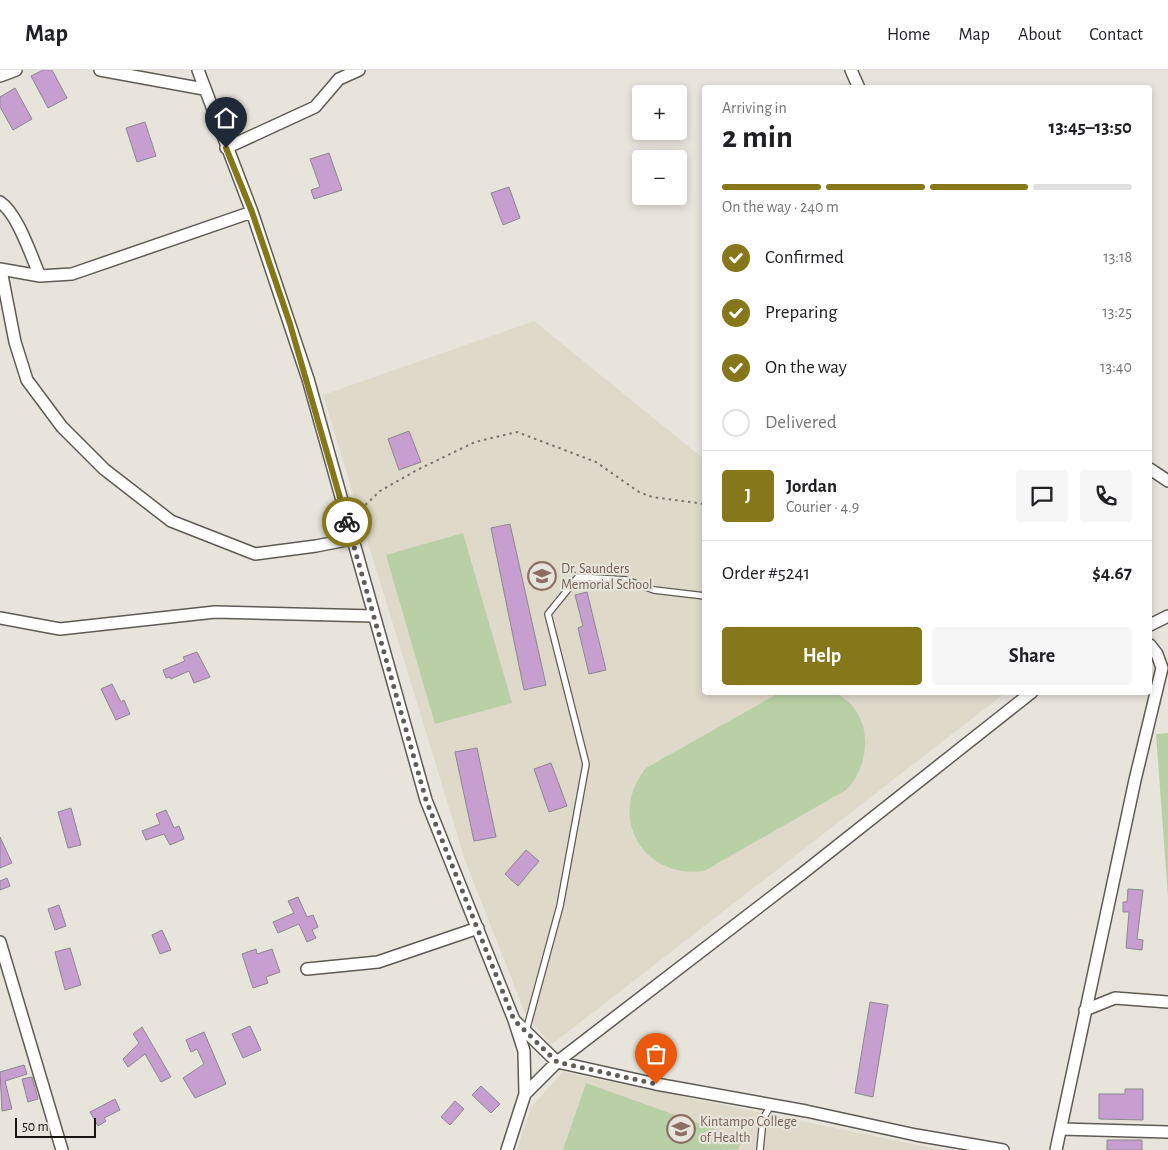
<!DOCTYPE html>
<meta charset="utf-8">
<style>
:root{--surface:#fff;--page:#f6f6f6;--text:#202124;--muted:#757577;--line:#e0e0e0;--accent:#85771a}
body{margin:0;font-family:"Alegreya Sans",sans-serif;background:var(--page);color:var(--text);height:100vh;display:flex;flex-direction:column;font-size:19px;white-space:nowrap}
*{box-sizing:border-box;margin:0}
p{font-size:16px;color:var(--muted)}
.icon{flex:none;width:28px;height:28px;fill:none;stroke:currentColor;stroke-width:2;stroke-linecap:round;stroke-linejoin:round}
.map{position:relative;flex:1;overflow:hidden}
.details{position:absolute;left:702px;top:15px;width:450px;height:610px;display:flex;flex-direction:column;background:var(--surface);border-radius:5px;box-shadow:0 2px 8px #0003}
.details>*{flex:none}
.buttons{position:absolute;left:632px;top:15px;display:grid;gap:10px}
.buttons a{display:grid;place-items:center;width:55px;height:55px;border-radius:5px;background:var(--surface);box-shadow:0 2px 8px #0003;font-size:25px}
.scale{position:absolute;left:15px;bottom:12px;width:81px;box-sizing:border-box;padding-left:5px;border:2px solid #151411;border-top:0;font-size:14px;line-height:18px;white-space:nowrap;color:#151411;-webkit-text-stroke:4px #e7e4dc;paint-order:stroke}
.pin{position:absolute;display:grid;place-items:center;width:42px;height:42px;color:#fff;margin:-51px -21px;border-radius:50% 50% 50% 0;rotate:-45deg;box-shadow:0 0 5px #0007}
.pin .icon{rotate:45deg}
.courier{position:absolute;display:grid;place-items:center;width:50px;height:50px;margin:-25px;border:4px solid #85771a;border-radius:50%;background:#fff;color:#222;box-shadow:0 1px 6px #0007}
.head em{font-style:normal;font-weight:600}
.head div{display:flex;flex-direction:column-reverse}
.head{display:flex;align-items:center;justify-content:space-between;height:85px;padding:0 20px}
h1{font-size:32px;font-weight:600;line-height:38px}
.bar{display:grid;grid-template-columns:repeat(4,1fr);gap:8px 5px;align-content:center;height:60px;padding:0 20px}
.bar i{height:6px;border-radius:4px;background:var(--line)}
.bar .current{background:var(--accent)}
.bar p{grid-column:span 4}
.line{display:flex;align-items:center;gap:12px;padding:0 20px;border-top:1px solid var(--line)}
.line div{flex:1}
.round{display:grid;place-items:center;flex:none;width:52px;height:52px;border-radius:5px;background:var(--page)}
ol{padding:0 20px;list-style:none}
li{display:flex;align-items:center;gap:15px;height:55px}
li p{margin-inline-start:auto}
li .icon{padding:5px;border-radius:50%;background:var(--accent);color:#fff;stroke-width:4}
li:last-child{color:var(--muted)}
li i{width:28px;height:28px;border:2px solid var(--line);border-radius:50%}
.action{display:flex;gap:10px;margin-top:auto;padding:10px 20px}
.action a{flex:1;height:58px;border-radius:5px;background:var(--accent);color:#fff;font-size:20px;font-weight:600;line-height:58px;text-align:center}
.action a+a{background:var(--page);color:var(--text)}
header{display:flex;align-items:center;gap:30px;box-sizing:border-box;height:70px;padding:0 25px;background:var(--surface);border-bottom:1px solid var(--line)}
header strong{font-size:24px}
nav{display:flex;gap:28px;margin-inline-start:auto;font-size:18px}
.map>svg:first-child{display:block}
.built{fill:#ded9c9}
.green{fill:#b9d0a6}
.building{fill:#c69ecf;stroke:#8c878e}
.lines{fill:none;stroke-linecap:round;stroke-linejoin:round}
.service-casing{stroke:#5e5b54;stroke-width:8}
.minor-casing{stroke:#5e5b54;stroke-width:14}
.path{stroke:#76746f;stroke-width:2;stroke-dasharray:2.5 4;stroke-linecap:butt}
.service{stroke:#fff;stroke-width:5.5}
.minor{stroke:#fff;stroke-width:11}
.done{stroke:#5e5d58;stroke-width:5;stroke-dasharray:0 9}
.route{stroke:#85771a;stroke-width:6}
.labels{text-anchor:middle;stroke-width:4.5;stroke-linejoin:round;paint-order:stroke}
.education-label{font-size:14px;fill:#785e54;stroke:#e7e4dc;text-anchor:start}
</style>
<header>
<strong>Map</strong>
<nav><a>Home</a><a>Map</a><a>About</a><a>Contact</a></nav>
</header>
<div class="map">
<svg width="1168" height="1080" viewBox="0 0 1168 1080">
<rect width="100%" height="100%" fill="#e7e4dc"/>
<path class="built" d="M534 251 705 390V622L1005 623 551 975 525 943 466 793 323 325Z
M563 1002 942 1080H517L531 1037Z"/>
<path class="green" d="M463 463 512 633 435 654 386 485Z
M779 623C792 622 827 619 837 624 874 643 872 694 846 720L704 801C642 809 607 746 646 698Z
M1168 663V827L1156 664Z
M586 1013 742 1069 738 1080H563Z"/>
<path class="building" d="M43 0H52L67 28 48 38 31 6Z
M15 18 32 49 13 60 0 37V27Z
M145 52 156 86 137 92 126 58Z
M329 83 342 120 314 129 311 120 320 117 310 89Z
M509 117 520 148 503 155 491 123Z
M409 361 421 392 399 400 388 369Z
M510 454 546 615 524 620 491 458Z
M587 522 606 600 589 604 578 558 583 556 575 525Z
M197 582 210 607 194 613 189 601 171 609 170 607 166 608 163 600 185 591 183 587Z
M112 614 121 632 124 630 130 644 116 650 101 619Z
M477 678 496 767 474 771 455 682Z
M551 693 567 736 549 742 534 699Z
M71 738 81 775 68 778 58 742Z
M166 740 174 758 179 756 184 769 170 775 164 764 146 770 142 761 160 754 156 744Z
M0 767 12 793 0 798Z
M526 780 539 791 518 816 505 804Z
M7 808 10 816 0 820V811Z
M1128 819 1143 820 1137 869 1143 870 1142 880 1126 878 1129 842H1123V832H1127Z
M298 827 307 847 313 845 318 857 312 860 316 868 307 872 299 854 278 863 273 852 294 843 288 831Z
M59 835 66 856 55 860 48 839Z
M162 860 171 880 160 884 152 865Z
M70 878 81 915 65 920 55 882Z
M256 879 257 884 272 879 280 902 266 907 268 913 253 918 242 884Z
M870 932 888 935 873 1027 855 1023Z
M250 956 261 980 243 988 232 964Z
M142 957 171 1007 161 1012 145 984 128 997 123 989 139 973 133 964Z
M204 962 226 1014 195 1028 183 1008 204 994 197 979 191 982 186 970Z
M24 995 27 1004 5 1011 12 1039 2 1041 0 1002Z
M32 1007 38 1029 28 1032 22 1009Z
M481 1016 500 1034 491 1043 472 1025Z
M1125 1019H1143V1050L1099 1049V1024H1125Z
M115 1029 120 1040 104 1048 106 1051 98 1056 90 1042Z
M455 1031 464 1039 450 1055 441 1047Z
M1107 1070H1142V1080H1107Z"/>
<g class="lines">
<defs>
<path id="service" d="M526 961 560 836 586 694 548 544 578 507 626 510 654 520 705 526
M760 1080 763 1049 771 1035"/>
<path id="minor" d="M100 0 204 19
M198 0 252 142 308 309 426 730 514 950 524 981 525 1024 507 1080
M851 0 859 18
M0 6 16 0
M226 78 315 37 339 9 359 0
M0 132C18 144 31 186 40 206
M0 199 40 206 72 204 252 142
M1 200 15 272 27 310 62 357 104 399 171 451 255 484 316 476 352 469
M1150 399 1168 411
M0 548 60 559 215 542 374 546
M1150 555 1168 546
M0 872 62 1080
M307 899 378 892 478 858
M1085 940 1115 928 1168 932
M515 951 557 992 656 1014 806 1041 916 1065 1003 1080
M525 1024 557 992 803 803 1032 622
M1061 1059 1168 1062
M1056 1080 1135 710 1162 598 1157 584 1150 575"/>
</defs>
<use href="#service" class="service-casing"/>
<use href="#minor" class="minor-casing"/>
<path class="path" d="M356 444 380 421 417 400 475 372 517 362 596 392 639 422 652 427 705 434"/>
<use href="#service" class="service"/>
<use href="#minor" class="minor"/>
</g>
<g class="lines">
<path class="done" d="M347 452 426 730 514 950 557 992 656 1014"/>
<path class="route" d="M226 78 252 142 290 254 347 452"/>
</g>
<defs>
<symbol id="school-ring" viewBox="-11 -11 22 22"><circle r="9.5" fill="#e7e4dc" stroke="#8d6e63" stroke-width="1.5"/><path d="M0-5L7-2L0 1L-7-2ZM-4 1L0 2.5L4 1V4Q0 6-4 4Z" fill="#8d6e63"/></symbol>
</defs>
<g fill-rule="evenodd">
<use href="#school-ring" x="526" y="490" width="32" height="32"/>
<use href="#school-ring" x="665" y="1043" width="32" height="32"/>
</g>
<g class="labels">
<g class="education-label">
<text x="561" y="503">Dr. Saunders<tspan x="561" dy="16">Memorial School</tspan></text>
<text x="700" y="1056">Kintampo College<tspan x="700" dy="16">of Health</tspan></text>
</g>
</g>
</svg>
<div class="buttons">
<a>+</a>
<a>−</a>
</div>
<div class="scale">50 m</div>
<div class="pin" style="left:656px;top:1014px;background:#ea580c"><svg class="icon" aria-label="bag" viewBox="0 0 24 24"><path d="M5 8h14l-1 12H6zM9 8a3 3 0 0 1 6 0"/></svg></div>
<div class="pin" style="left:226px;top:78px;background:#1f2937"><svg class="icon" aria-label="home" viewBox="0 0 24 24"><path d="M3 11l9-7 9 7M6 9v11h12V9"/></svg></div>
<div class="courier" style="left:347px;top:452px"><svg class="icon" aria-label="bike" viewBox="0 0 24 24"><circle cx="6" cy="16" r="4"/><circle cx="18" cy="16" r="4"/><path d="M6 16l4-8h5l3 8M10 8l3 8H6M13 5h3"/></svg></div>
<section class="details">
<div class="head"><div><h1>2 min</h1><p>Arriving in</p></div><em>13:45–13:50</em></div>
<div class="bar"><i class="current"></i><i class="current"></i><i class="current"></i><i></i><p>On the way · 240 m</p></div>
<ol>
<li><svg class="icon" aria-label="check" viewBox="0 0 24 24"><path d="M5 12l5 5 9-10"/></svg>Confirmed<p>13:18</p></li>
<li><svg class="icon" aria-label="check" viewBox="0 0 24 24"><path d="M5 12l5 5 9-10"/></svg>Preparing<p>13:25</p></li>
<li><svg class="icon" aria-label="check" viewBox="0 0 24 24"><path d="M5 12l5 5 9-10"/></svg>On the way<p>13:40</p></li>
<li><i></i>Delivered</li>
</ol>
<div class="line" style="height:90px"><b class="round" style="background:var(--accent);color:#fff">J</b><div><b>Jordan</b><p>Courier · 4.9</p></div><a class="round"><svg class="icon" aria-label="chat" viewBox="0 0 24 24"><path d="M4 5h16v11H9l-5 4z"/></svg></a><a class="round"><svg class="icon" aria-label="phone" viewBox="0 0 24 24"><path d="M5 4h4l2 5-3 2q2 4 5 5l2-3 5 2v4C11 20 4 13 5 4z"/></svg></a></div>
<div class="line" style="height:65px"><div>Order #5241</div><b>$4.67</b></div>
<div class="action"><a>Help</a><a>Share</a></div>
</section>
</div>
